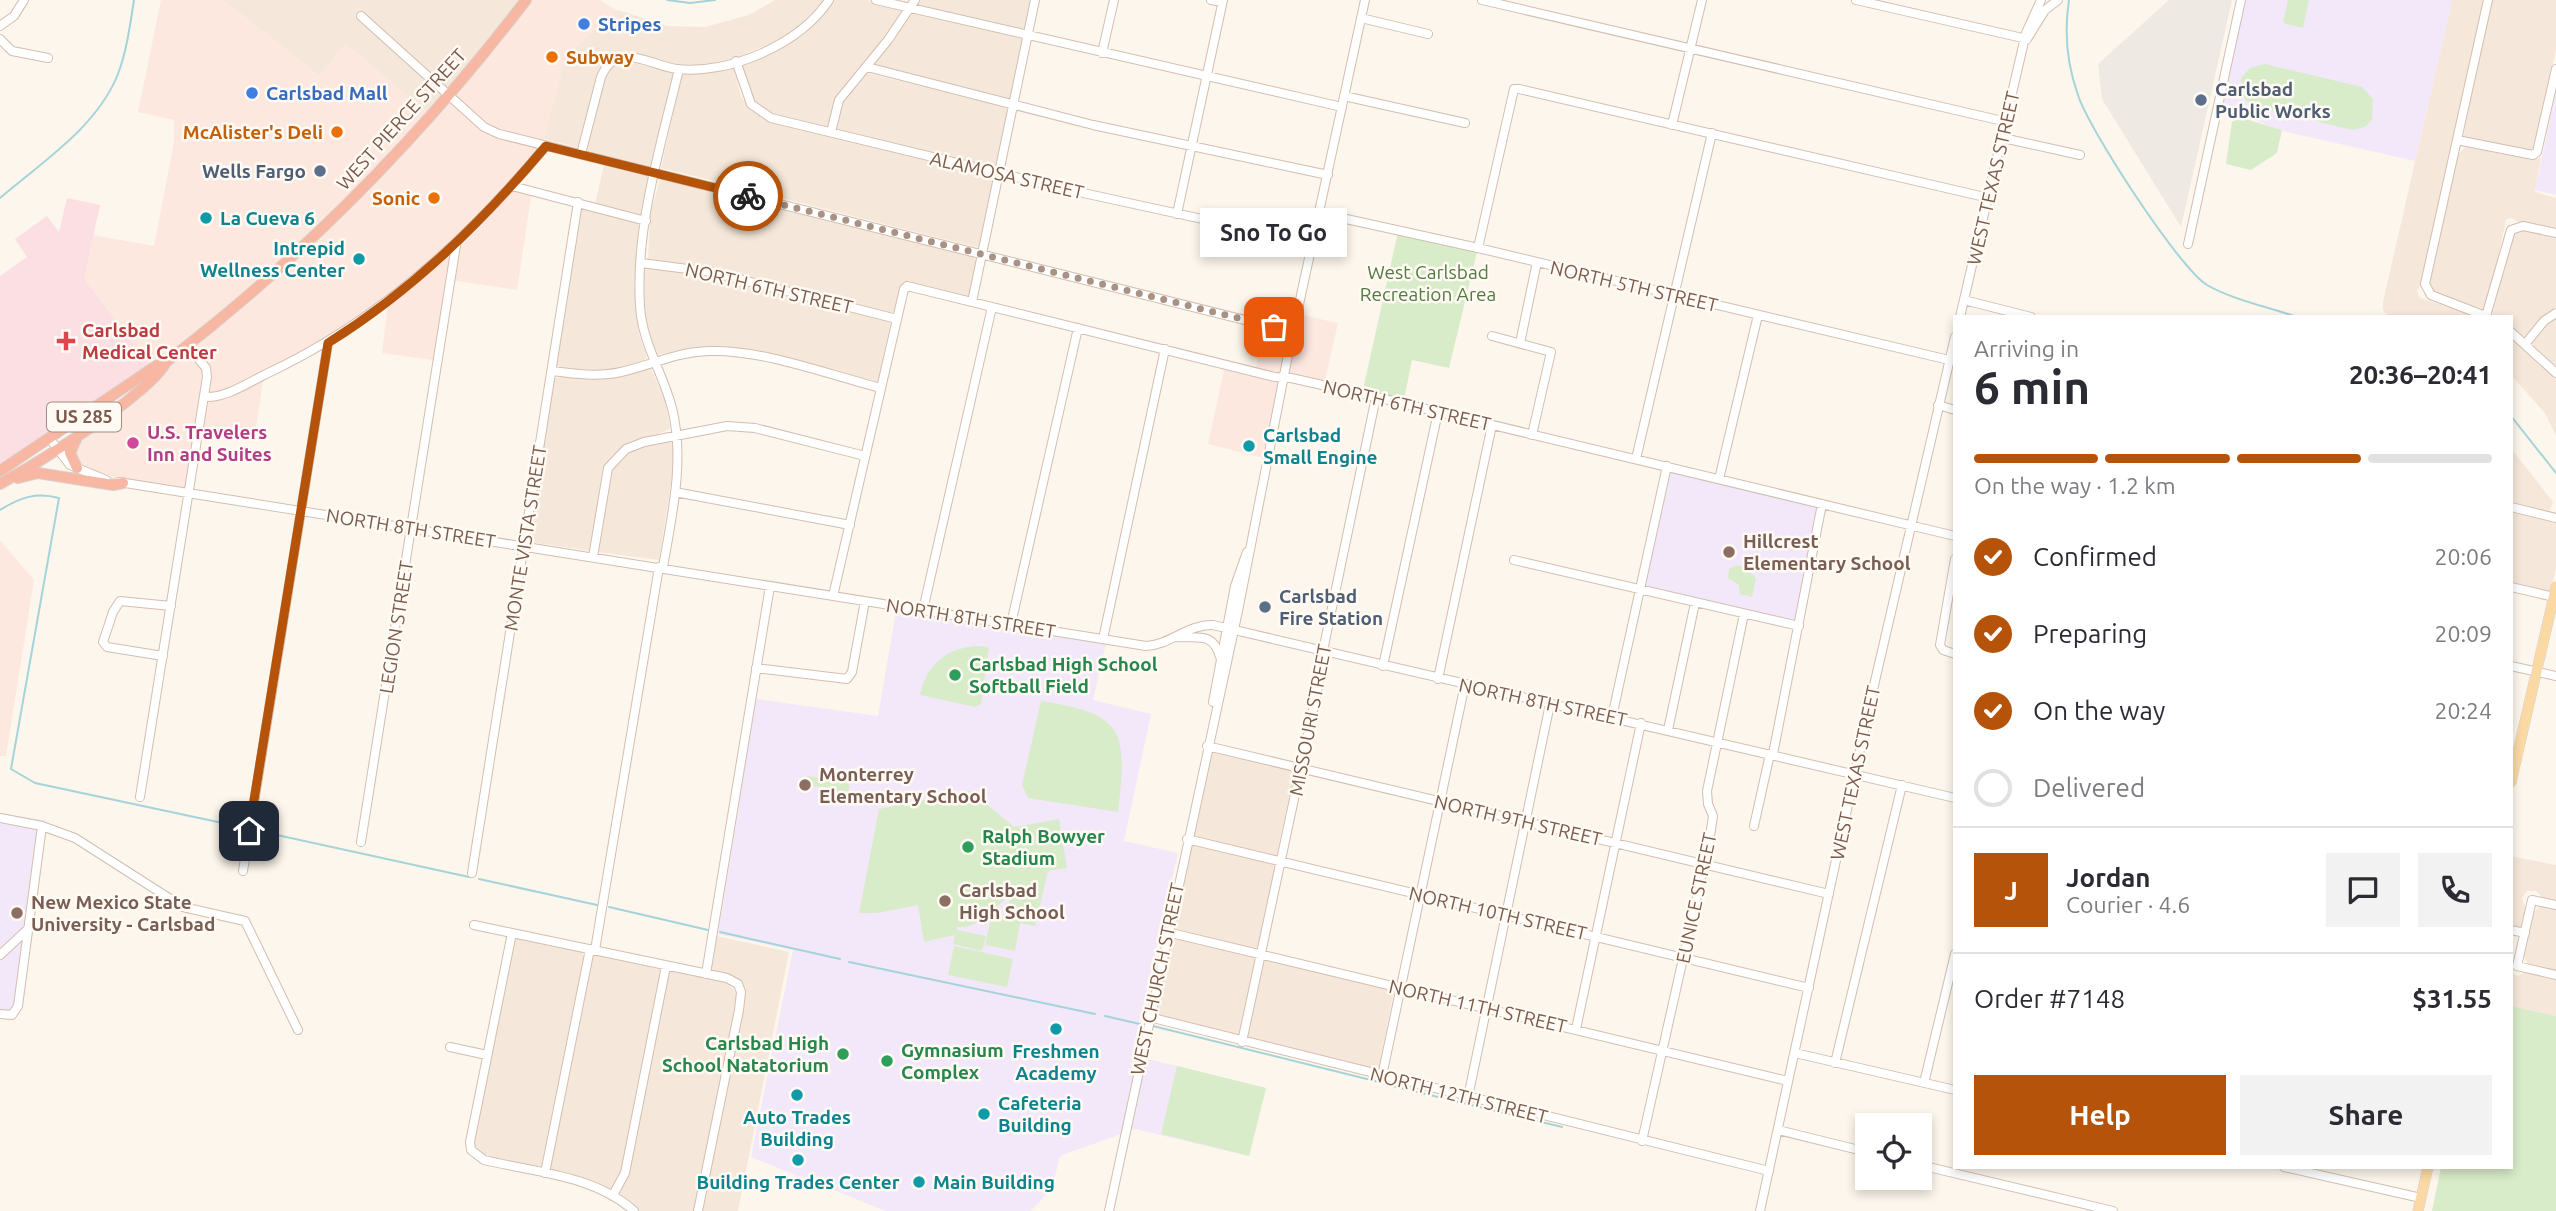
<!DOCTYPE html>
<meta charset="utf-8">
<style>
:root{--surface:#fff;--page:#f2f2f3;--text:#2b2b33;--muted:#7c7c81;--line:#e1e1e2;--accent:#b45309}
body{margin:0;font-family:Ubuntu,sans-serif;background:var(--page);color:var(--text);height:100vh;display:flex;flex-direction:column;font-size:26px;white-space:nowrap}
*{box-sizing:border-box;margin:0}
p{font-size:23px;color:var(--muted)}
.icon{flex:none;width:38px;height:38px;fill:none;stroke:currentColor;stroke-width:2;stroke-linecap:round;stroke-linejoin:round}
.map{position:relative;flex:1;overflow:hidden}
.side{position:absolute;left:1953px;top:315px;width:560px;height:854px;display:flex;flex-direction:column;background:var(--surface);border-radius:0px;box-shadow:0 4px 10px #0003}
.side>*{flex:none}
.fabs{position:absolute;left:1855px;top:1113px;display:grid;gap:14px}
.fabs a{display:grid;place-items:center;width:77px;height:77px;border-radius:0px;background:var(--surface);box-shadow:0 4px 10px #0003;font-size:35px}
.pin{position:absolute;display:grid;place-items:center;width:60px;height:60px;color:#fff;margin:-30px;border-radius:14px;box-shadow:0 4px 10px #0006}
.courier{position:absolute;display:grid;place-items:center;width:70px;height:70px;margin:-35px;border:5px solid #b45309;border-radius:50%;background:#fff;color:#222;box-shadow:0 2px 9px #0007}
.bubble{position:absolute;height:49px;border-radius:0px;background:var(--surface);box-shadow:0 4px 10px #0003;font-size:23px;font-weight:700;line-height:49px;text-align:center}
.headline em{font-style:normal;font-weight:700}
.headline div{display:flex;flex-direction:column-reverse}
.headline{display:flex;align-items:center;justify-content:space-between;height:119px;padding:0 21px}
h1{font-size:46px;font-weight:700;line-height:52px}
.bar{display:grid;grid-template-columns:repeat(4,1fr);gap:10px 7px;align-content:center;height:84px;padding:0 21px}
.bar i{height:9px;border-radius:5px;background:var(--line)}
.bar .active{background:var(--accent)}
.bar p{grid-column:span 4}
.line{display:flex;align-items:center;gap:18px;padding:0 21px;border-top:2px solid var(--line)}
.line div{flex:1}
.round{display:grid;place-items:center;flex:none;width:74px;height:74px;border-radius:0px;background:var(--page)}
ol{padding:0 21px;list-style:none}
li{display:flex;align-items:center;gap:21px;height:77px}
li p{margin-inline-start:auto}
li .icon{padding:7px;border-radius:50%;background:var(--accent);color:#fff;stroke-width:4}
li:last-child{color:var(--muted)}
li i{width:38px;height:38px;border:4px solid var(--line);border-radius:50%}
.action{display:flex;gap:14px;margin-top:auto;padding:14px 21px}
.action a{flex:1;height:80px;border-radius:0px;background:var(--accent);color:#fff;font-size:28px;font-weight:700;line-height:80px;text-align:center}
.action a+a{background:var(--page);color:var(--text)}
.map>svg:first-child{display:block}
.residential{fill:#f5e8da}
.commercial{fill:#fde8e0}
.industrial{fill:#efe9e4}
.education{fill:#f3e8fa}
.medical{fill:#fbdfe3}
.green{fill:#d8ecc9}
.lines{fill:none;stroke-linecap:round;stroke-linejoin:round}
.stream{stroke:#a5d3da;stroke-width:2}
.minor-casing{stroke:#d1beb0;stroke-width:10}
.major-casing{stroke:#dad1cd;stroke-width:11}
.highway-casing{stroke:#dad1cd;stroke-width:12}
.minor{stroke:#fff;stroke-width:8}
.major{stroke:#fbd9a5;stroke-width:10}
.highway{stroke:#f7b7a3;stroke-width:10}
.done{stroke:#a89285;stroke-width:7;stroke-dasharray:0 12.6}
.route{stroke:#b45309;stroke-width:9}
.shop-dot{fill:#3f7fe0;stroke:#fffaf3;stroke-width:2.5}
.food-dot{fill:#e8710a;stroke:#fffaf3;stroke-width:2.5}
.service-dot{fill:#5c6f8a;stroke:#fffaf3;stroke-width:2.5}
.culture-dot{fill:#0f9aa8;stroke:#fffaf3;stroke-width:2.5}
.health-dot{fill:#e0444e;stroke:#fffaf3;stroke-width:2.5}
.hotel-dot{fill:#d1479c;stroke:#fffaf3;stroke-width:2.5}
.education-dot{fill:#8d6e63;stroke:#fffaf3;stroke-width:2.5}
.leisure-dot{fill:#2e9e5b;stroke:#fffaf3;stroke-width:2.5}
.labels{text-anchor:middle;stroke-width:5;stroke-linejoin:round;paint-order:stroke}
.shield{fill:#fffaf3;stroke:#a28b7f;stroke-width:2}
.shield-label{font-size:18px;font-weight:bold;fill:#7a5c4d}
.shop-label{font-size:19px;font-weight:bold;fill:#366cbe;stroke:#fffaf3;text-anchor:start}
.food-label{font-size:19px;font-weight:bold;fill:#c56008;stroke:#fffaf3;text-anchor:end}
.service-label{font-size:19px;font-weight:bold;fill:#4e5e75;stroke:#fffaf3;text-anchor:start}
.street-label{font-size:19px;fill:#7a5c4d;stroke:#fffaf3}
.culture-label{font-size:19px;font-weight:bold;fill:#0d838f;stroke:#fffaf3;text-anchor:start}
.park-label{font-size:19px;fill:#537a41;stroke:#fffaf3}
.health-label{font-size:19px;font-weight:bold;fill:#be3a42;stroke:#fffaf3;text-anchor:start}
.hotel-label{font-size:19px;font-weight:bold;fill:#b23c85;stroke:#fffaf3;text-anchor:start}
.education-label{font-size:19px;font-weight:bold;fill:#785e54;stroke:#fffaf3;text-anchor:start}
.leisure-label{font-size:19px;font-weight:bold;fill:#27864d;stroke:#fffaf3;text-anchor:start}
</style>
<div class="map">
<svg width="2556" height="1211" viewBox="0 0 2556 1211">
<rect width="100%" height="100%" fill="#fdf6ec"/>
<path class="residential" d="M223 0H526L431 116 346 44 319 76Z
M775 0H825L791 34 736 58 699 65 674 64 645 57 607 62 580 148 544 139 565 58 612 12 618 10 667 26 705 27 749 15Z
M833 0H867L904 9 868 61 838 93 828 128 764 111 750 97 741 64 757 59Z
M917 0H1032L1025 32 918 7 915 4Z
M2452 0H2485L2421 283 2417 291 2420 298 2481 317H2389L2383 310V302Z
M2491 0H2556V50L2535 145 2531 152 2463 138Z
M912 11 1023 39 1011 101 874 65Z
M622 60 674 73 652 167 586 150 603 82 609 67Z
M733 66 741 97 752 111 766 118 995 176 980 248 661 168 682 73Z
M867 73 1010 108 996 169 837 130 842 101Z
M2466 146 2531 160 2541 158 2535 192 2556 198V231L2520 223 2512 218 2506 219 2489 303 2484 309 2436 294 2429 283 2457 156Z
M604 165 651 176 642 217 595 204Z
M660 179 973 257 977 261 970 293 968 297 904 281 895 311 890 313 723 271 690 264 648 261 650 215Z
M580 207 643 224 634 285 639 334 647 357 640 364 613 371 560 368 556 364Z
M2520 230 2556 238V307L2543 317 2525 337 2511 329V317L2492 316 2512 234Z
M651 268 738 282 891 320 878 382 727 347H694L656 355 643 311V271Z
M2556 316V367L2531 343Z
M2511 336 2556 376V436L2545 413 2511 375Z
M650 367 665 400 670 429 626 446 610 459 602 473 591 551 530 542 554 378Z
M669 440 673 445 674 464 659 560 597 552 613 466 630 451Z
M2511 448 2553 502 2549 514 2511 505Z
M2511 512 2556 523V568L2550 593 2511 584Z
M1211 751 1295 771 1276 857 1192 836Z
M1191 844 1276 864 1258 949 1172 929Z
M2511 856 2556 865V901L2543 898 2536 891H2527L2522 898 2526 910 2522 925 2519 927 2511 926Z
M2541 906 2556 908V971L2529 965 2524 957 2532 913Z
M717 936 789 952 738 1211H702L745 994 738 980 710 972Z
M1170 936 1257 957 1240 1035 1236 1037 1156 1017Z
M516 938 581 951 584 956 541 1168 482 1156 476 1153 473 1143Z
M595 954 662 970 621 1173 611 1190 589 1180 549 1170 592 957Z
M1264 959 1394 990 1378 1071 1247 1039Z
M669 970 728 982 737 995 694 1211H639L619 1195 628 1173Z
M2526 972 2556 978V1016L2511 1006V974L2518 976Z"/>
<path class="commercial" d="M161 0H223L319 76 346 44 430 115 526 0H600L616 10 565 58 543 144 512 186 532 191 517 290 451 280 438 361 382 353 388 302 264 375 254 442 199 434 189 494 105 480 83 471 71 445 126 400 152 368 84 279 93 235 154 246 174 142V120L138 112Z
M1297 314 1338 323 1324 385 1283 379 1267 459 1208 444 1225 365 1255 372 1265 325 1293 332Z
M0 540 34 580 6 756H0Z"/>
<path class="industrial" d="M2169 0H2232L2181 227 2102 99 2098 64Z"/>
<path class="education" d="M2241 0H2452L2415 161 2287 132 2218 107Z
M2556 92V195L2535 190Z
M1667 466 1822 504 1799 626 1639 589Z
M896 611 1106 644 1093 700 1151 714 1124 841 1178 853 1132 1055 1266 1088 1249 1156 1135 1129 1060 1156 1052 1188 1031 1211H886L751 1157 793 950 718 934 756 699 878 716Z
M0 813 45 820 22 1006 13 1018H0Z"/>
<path class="medical" d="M67 198 100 205 84 279 152 368 0 471V276L27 257 15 239 47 216 59 232Z"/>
<path class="green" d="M2288 0H2309L2303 28 2283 23Z
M2265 64 2362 87 2373 99 2372 120 2365 127 2352 130 2250 105 2242 95 2241 78 2250 68Z
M2239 117 2282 130 2277 153 2251 170 2226 164 2232 122Z
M1398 232 1478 248 1449 368 1412 360 1403 404 1362 394Z
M1736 565 1744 567 1756 578 1752 597 1740 594 1739 585 1728 578 1729 569Z
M981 646 989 648 981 704 975 707 920 695C927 663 949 646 981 646Z
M1041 701C1127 714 1127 733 1118 812L1028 798 1022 785Z
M826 773 849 775V791L845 795 823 787 806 786V776L822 778Z
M971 791 1014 827 1059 819 1067 868 1048 871 1035 926 1020 923 1015 951 985 945 991 917 1006 919 1011 892C997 907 980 929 957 927V930L986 936 982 951 953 944 955 935 924 942 918 905 878 913H859L879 809Z
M954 946 1013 959 1007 987 948 975Z
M2511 1006 2556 1016V1211H2432L2441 1167H2511Z
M1177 1066 1266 1088 1249 1156 1161 1134Z"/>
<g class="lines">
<path class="stream" d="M667 0 690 3 715 0
M2069 0C2064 32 2067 64 2078 95 2088 128 2179 268 2207 285 2233 300 2269 307 2297 317
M0 198C42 162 97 127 118 74 127 50 130 25 134 0
M2511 416 2556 473
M0 510C21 497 36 492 59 498L11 769 35 783 246 828
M254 830 469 877
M479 879 597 905
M609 907 708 930
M720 932 840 959
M849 962 1095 1014
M1105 1016 1140 1024
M1153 1026 1379 1082
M1384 1084 1562 1127"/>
<defs>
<path id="minor" d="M876 0 1342 107
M1211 0 1222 2
M1482 0 2007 122
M1856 0 2027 39
M361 16 484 127 499 134 1293 332
M1361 18 1428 34
M0 26 14 16 24 0
M0 39 12 51 48 58
M2027 39 2045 10 2058 0
M1102 53 1114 0
M736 61 751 104 771 118 1065 189 1312 243
M867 67 1093 125 1328 175
M1344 96 1465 123
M1672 125 1702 0
M831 132 839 100 888 40 915 0
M2003 138 2080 155
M2457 140 2533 155 2537 152 2556 69
M581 154 601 77C606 66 612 58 625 57 642 56 660 67 677 69 729 75 800 44 829 0
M512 186 646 221
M1319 213 1478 248 1949 360
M1177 214 1223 0
M2188 244 2241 0
M1478 248 1514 89H1519L1989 198
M641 263 711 272 897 319
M1964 300 2031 317
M972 302 1035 0
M2486 316 2511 230 2523 226 2556 233
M1960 317 2026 33 2041 0
M2488 317 2431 295 2425 284 2488 0
M2511 332 2556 373
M1492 336 1551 352 1532 435
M1520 343 1537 262
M2526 343 2544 321 2556 313
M552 371C575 374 598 377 621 372 651 365 677 352 709 351 762 349 829 375 881 388
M205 397C225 398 246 384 264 375 378 322 466 241 546 146
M1938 405 1955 410
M50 439 70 465 106 480
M1636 459 1712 133
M1719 479 1758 315
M119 482 1146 646C1170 645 1188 624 1213 625L1955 798
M675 492 850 525
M2511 507 2556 518
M593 557 608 468 626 449 644 442 727 426 755 428 865 456
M1955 559 1940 645 1943 650 1955 654
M1514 560 1799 626
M663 567C672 515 685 460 672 408 663 373 642 343 640 306 635 227 661 145 679 69
M2511 587 2554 597
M833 596 904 289 907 286 1275 377 1291 378 1376 397 1955 536
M923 610 992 307
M1011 624 1078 328
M1176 637C1198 639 1213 631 1220 657
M1103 639 1165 349
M163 656 107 647 103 642 113 612 120 601 171 606
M1383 666 1438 412
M2511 666 2556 676
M756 668 847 679 852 672 865 601
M1438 679 1492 425
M1213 702 1235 586 1247 552
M1612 717 1667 466
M1668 730 1695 603
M1207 746 1829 894
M1773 754 1822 504
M140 797 207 377 206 368 188 346
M0 818 42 826 75 838 183 907 245 921 298 1030
M1754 826 1770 754
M1187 839 1809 988
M361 842 456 245
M243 871 328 343
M472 873 578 202
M2556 905 2532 900 2517 966 2556 975
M474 925 727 978 738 984 741 992 739 1010 698 1211
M2511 930 2525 933
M1167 932 1788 1081
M512 933 470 1142 471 1150 484 1160C534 1172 594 1175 634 1211
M595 950 659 567
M0 955 29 928
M706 974 770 586
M0 1014 12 1015 18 1006 42 826
M1149 1017 1769 1171
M1576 1029 1641 723
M1242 1042 1324 659V646L1376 397
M450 1047 487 1055
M1795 1053 1955 1090
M1835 1063 1902 785
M1382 1076 1465 684
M1924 1083 1955 954
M1468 1097 1550 704
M1778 1130 1867 1152
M1642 1141 1709 843 1713 816 1708 804 1707 791 1744 614
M1920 1165 2113 1211
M2284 1167 2421 1198
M545 1173 590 949
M613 1195 625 1173 666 966
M1109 1211 1238 611 1288 355 1365 0
M1760 1211 1872 694 1955 337"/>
<path id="major" d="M2511 782 2556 587
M2418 1211 2428 1167"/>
<path id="highway" d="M77 437 70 453 77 468
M0 471 156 366 166 362C302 258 422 136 526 0
M18 478 38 473 113 485 123 483
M0 484C36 464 150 394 166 362"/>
</defs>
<use href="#minor" class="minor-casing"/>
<use href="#major" class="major-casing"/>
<use href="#highway" class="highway-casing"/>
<use href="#minor" class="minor"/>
<use href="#major" class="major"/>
<use href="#highway" class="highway"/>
</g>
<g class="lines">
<path class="done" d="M748 196 1274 327"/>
<path class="route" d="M249 831 328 343C413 290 482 222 546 146L748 196"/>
</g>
<g class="shop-dot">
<circle cx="584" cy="24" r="7"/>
<circle cx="252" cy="93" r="7"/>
</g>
<g class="food-dot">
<circle cx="552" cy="57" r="7"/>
<circle cx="337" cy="132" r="7"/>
<circle cx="434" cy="198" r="7"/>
</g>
<g class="service-dot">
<circle cx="2201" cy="100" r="7"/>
<circle cx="320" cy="171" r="7"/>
<circle cx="1265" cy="607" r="7"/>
</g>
<g class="culture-dot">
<circle cx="206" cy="218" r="7"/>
<circle cx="359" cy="259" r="7"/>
<circle cx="1249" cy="446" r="7"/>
<circle cx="1056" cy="1029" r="7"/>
<circle cx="797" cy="1095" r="7"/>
<circle cx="984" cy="1114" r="7"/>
<circle cx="798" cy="1160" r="7"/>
<circle cx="919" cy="1182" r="7"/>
</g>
<path class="health-dot" d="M62.5 330.5h7v7h7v7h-7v7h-7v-7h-7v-7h7z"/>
<circle class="hotel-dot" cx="133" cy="443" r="7"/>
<g class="education-dot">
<circle cx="1729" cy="552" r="7"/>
<circle cx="805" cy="785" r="7"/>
<circle cx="945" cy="901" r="7"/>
<circle cx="17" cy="913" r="7"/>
</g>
<g class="leisure-dot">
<circle cx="955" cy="675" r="7"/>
<circle cx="968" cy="847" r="7"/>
<circle cx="843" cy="1054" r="7"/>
<circle cx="887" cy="1061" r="7"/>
</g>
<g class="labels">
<rect class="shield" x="47" y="402.5" width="74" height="29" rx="5"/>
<g class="shield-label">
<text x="84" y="423">US 285</text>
</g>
<g class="shop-label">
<text x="598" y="31">Stripes</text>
<text x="266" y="100">Carlsbad Mall</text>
</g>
<g class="food-label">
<text x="566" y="64" text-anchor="start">Subway</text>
<text x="323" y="139">McAlister's Deli</text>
<text x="420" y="205">Sonic</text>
</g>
<g class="service-label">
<text x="2215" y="96">Carlsbad<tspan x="2215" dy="22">Public Works</tspan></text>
<text x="306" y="178" text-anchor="end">Wells Fargo</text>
<text x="1279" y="603">Carlsbad<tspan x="1279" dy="22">Fire Station</tspan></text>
</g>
<g class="street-label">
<text transform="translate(401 119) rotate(-48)" y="7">WEST PIERCE STREET</text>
<text transform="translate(1007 175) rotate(13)" y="7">ALAMOSA STREET</text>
<text transform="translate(1993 178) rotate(-77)" y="7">WEST TEXAS STREET</text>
<text transform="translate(1634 286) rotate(13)" y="7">NORTH 5TH STREET</text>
<text transform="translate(769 288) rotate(13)" y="7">NORTH 6TH STREET</text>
<text transform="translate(1407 405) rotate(13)" y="7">NORTH 6TH STREET</text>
<text transform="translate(411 528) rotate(9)" y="7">NORTH 8TH STREET</text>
<text transform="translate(525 538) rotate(-81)" y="7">MONTE VISTA STREET</text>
<text transform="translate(971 618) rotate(9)" y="7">NORTH 8TH STREET</text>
<text transform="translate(396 627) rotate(-81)" y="7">LEGION STREET</text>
<text transform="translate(1543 702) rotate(12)" y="7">NORTH 8TH STREET</text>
<text transform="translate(1310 720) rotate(-79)" y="7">MISSOURI STREET</text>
<text transform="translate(1855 773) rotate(-78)" y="7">WEST TEXAS STREET</text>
<text transform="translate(1518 820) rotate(13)" y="7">NORTH 9TH STREET</text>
<text transform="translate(1696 898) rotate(-78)" y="7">EUNICE STREET</text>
<text transform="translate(1498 913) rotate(13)" y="7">NORTH 10TH STREET</text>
<text transform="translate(1157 979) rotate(-78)" y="7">WEST CHURCH STREET</text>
<text transform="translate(1478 1006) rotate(13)" y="7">NORTH 11TH STREET</text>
<text transform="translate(1459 1095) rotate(14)" y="7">NORTH 12TH STREET</text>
</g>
<g class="culture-label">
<text x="220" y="225">La Cueva 6</text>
<text x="345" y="255" text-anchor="end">Intrepid<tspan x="345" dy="22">Wellness Center</tspan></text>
<text x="1263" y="442">Carlsbad<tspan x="1263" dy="22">Small Engine</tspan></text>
<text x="1056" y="1058" text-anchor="middle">Freshmen<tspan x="1056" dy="22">Academy</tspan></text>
<text x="998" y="1110">Cafeteria<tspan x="998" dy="22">Building</tspan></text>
<text x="797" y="1124" text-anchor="middle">Auto Trades<tspan x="797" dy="22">Building</tspan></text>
<text x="798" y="1189" text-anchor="middle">Building Trades Center</text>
<text x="933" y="1189">Main Building</text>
</g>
<g class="park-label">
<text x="1428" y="279">West Carlsbad<tspan x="1428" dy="22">Recreation Area</tspan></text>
</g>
<g class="health-label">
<text x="82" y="337">Carlsbad<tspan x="82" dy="22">Medical Center</tspan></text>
</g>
<g class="hotel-label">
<text x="147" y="439">U.S. Travelers<tspan x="147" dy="22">Inn and Suites</tspan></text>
</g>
<g class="education-label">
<text x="1743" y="548">Hillcrest<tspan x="1743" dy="22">Elementary School</tspan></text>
<text x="819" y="781">Monterrey<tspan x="819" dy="22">Elementary School</tspan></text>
<text x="959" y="897">Carlsbad<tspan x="959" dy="22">High School</tspan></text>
<text x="31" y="909">New Mexico State<tspan x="31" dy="22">University - Carlsbad</tspan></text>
</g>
<g class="leisure-label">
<text x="969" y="671">Carlsbad High School<tspan x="969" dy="22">Softball Field</tspan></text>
<text x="982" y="843">Ralph Bowyer<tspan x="982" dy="22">Stadium</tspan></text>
<text x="829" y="1050" text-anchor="end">Carlsbad High<tspan x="829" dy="22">School Natatorium</tspan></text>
<text x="901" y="1057">Gymnasium<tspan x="901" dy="22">Complex</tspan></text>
</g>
</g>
</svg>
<div class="fabs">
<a><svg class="icon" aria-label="locate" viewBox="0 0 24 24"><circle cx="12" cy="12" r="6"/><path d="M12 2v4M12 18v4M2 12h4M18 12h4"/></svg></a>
</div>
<div class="pin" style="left:1274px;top:327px;background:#ea580c"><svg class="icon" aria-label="bag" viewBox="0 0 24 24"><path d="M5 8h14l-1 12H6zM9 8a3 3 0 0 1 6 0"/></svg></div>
<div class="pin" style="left:249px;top:831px;background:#1f2937"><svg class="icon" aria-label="home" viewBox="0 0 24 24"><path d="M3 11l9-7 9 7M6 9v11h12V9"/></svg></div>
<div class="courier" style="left:748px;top:196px"><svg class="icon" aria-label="bike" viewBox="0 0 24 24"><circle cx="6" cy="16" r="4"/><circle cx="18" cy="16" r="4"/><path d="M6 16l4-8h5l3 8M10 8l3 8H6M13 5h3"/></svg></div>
<div class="bubble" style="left:1200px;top:208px;width:147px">Sno To Go</div>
<section class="side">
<div class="headline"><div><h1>6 min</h1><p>Arriving in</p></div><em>20:36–20:41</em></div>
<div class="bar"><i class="active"></i><i class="active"></i><i class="active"></i><i></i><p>On the way · 1.2 km</p></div>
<ol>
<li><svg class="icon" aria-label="check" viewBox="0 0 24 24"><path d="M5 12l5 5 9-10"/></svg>Confirmed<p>20:06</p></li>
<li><svg class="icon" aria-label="check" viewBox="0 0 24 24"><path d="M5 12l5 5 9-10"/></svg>Preparing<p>20:09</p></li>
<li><svg class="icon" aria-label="check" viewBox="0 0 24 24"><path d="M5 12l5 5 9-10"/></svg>On the way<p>20:24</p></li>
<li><i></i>Delivered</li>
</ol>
<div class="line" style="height:126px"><b class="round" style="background:var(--accent);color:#fff">J</b><div><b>Jordan</b><p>Courier · 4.6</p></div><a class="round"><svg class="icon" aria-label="chat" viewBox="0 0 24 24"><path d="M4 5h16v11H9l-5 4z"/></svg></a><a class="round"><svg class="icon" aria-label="phone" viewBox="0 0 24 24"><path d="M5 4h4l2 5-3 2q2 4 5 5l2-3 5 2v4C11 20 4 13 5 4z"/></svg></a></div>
<div class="line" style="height:91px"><div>Order #7148</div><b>$31.55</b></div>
<div class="action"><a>Help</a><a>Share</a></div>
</section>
</div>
